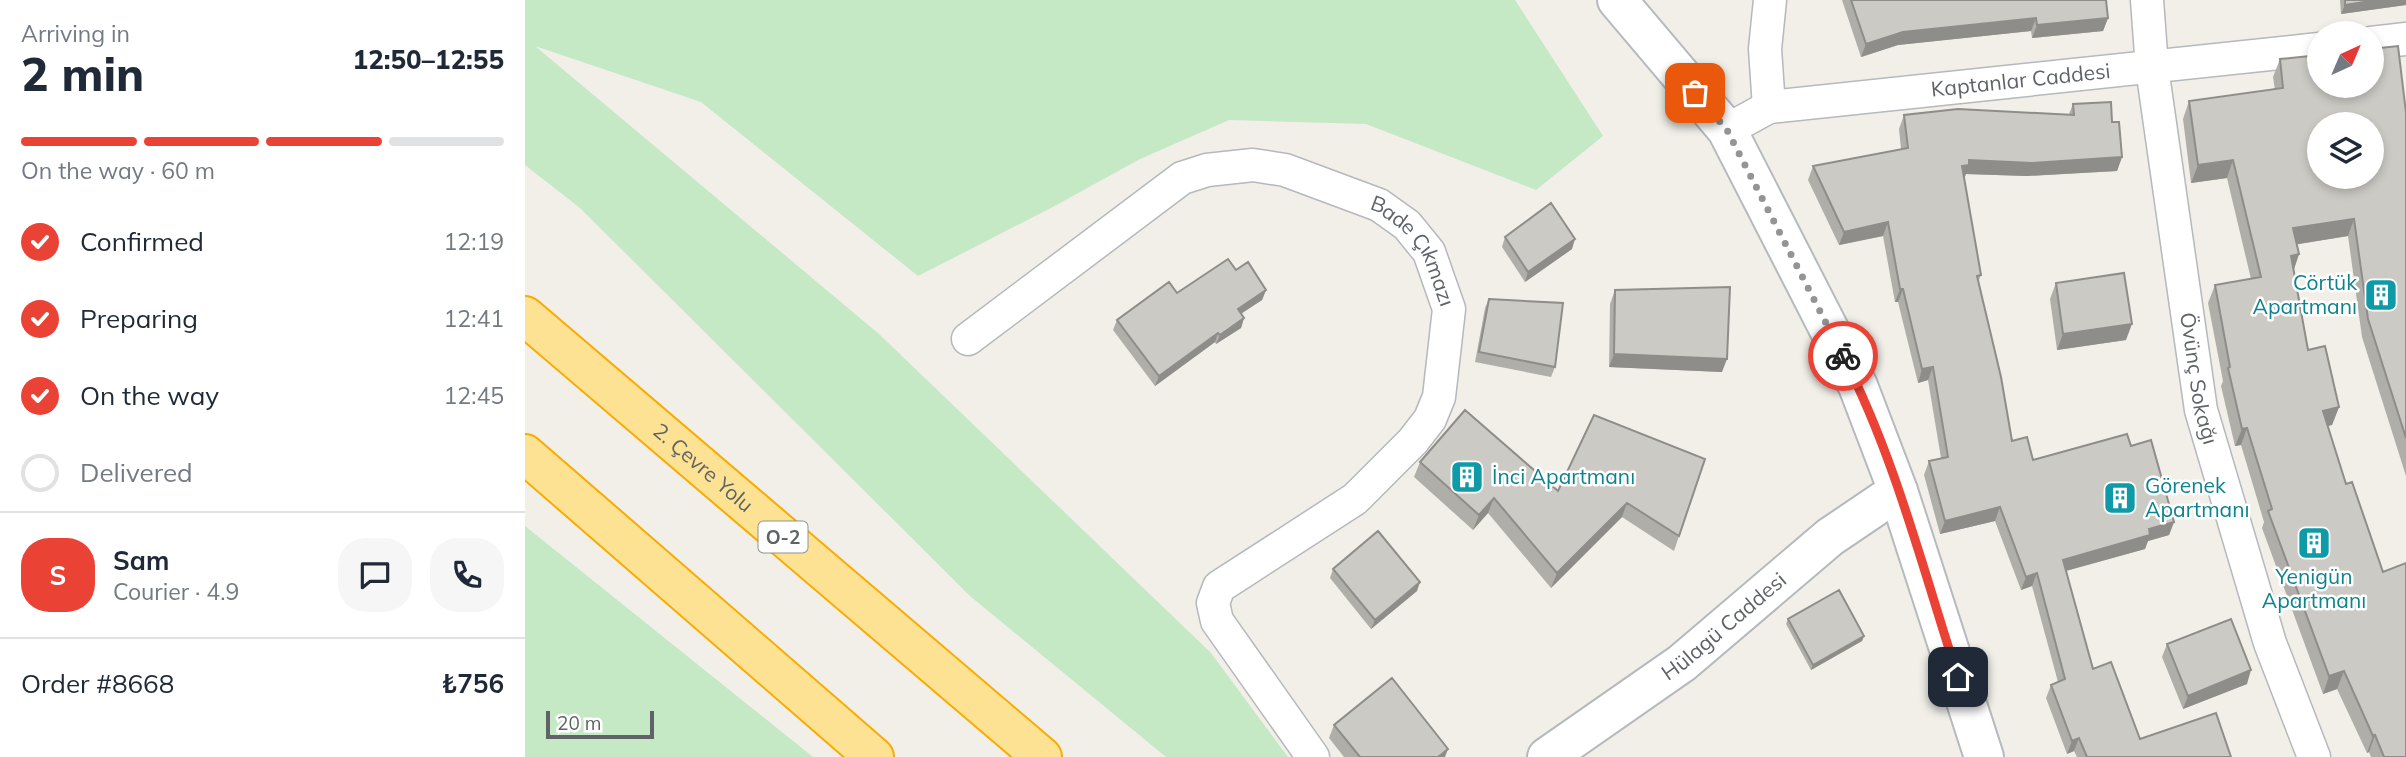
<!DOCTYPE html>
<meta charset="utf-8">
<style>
:root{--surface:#fff;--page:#f6f6f7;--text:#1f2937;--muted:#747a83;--line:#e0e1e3;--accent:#ea4335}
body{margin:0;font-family:Mulish,sans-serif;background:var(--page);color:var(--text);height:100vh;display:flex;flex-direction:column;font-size:26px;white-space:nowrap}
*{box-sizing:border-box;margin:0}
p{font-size:23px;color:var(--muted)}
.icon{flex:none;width:38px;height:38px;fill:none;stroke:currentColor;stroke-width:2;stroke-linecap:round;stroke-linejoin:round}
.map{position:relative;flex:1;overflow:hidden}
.sheet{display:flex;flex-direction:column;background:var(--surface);width:525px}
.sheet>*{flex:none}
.needle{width:46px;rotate:44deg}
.fabs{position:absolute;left:1782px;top:21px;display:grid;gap:14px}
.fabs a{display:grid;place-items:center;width:77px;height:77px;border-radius:50%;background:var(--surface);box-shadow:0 4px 10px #0003;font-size:35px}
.scale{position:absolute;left:21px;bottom:18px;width:108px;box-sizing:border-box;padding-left:7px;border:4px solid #5f6368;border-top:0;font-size:19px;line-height:24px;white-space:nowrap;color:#5f6368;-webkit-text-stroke:5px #fff;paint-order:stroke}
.pin{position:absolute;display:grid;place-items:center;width:60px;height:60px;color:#fff;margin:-30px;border-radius:14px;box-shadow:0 4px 10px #0006}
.courier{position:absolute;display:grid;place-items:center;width:70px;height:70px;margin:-35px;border:5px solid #ea4335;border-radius:50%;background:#fff;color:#222;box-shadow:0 2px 9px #0007}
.summary em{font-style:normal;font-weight:800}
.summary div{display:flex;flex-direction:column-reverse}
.summary{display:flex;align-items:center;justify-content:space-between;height:119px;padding:0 21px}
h1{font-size:46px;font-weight:800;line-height:52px}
.bar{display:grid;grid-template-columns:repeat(4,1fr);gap:10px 7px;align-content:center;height:84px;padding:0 21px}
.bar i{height:9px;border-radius:5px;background:var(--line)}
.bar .active{background:var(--accent)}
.bar p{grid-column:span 4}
.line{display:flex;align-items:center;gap:18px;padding:0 21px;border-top:2px solid var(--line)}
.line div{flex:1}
.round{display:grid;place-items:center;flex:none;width:74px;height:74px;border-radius:28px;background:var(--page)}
ol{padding:0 21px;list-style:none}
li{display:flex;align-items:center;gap:21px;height:77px}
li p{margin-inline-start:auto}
li .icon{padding:7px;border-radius:50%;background:var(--accent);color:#fff;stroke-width:4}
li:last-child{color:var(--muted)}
li i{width:38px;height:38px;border:4px solid var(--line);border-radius:50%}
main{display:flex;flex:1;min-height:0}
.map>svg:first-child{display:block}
.green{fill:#c5e8c5}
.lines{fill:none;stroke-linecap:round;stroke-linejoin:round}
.minor-casing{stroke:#b5b8bc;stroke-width:35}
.tertiary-casing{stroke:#b5b8bc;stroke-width:42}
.secondary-casing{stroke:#b6babf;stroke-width:42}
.motorway-casing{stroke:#f9ab00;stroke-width:42}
.minor{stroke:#fff;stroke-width:32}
.tertiary{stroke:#fff;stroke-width:38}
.secondary{stroke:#fff;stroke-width:38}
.motorway{stroke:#fde293;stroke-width:38}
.wall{fill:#afaea9}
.shaded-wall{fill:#8f8d8a}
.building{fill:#cccac5;stroke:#8f8d8a;stroke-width:2;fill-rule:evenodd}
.done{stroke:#929495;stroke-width:7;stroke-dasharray:0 12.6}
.route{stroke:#ea4335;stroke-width:9}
.labels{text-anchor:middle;stroke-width:5;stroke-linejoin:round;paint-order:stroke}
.shield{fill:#fff;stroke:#8f9295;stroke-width:2}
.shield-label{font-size:19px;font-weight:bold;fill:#5f6368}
.street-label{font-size:21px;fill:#5f6368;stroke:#fff}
.culture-label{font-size:21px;fill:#0d838f;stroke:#fff;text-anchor:start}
</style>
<main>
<section class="sheet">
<div class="summary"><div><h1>2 min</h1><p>Arriving in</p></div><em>12:50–12:55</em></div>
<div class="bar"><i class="active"></i><i class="active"></i><i class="active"></i><i></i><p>On the way · 60 m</p></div>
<ol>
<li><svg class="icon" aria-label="check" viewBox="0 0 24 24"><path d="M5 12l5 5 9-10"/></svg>Confirmed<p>12:19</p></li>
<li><svg class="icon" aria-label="check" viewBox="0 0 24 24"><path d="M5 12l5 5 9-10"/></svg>Preparing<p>12:41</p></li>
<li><svg class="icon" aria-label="check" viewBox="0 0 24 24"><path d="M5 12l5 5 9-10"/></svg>On the way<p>12:45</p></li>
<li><i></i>Delivered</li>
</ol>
<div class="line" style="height:126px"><b class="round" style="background:var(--accent);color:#fff">S</b><div><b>Sam</b><p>Courier · 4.9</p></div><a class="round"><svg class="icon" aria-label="chat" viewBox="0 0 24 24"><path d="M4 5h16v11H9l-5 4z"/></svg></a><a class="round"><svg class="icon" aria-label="phone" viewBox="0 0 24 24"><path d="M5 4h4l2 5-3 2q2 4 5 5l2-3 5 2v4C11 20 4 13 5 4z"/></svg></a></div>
<div class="line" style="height:91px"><div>Order #8668</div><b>₺756</b></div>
</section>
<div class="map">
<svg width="1881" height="757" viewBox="0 0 1881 757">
<rect width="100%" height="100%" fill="#f1efe8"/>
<path class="green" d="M0 0H990L1078 136 1011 190 841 124 704 120 615 159 526 208 393 276 176 102 10 46 354 334 686 653 763 757H641L445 596 55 208 0 165Z
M0 525V526L288 757H0Z"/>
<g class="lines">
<defs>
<g id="minor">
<path id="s1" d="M1622 0 1627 68 1676 410 1745 643 1789 757"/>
<path d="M1846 43 1881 39"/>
<path d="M1244 107 1240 49 1245 0"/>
<path id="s2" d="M1202 130 1244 107 1794 49"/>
<path id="s3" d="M443 339 657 178 682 170 728 165 760 170 854 205 882 225 904 252 924 309 914 397 905 419 888 441 830 499 694 587 688 603 692 621 788 757"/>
</g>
<g id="tertiary">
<path id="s4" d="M1022 757 1157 663 1305 537 1373 491"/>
</g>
<path id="secondary" d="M1092 0 1202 130 1333 386 1373 491 1459 757"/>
<g id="motorway">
<path id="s5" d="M0 316 517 757"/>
<path d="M0 454 349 757"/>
</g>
</defs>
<use href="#minor" class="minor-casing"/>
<use href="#tertiary" class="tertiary-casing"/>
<use href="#secondary" class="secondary-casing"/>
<use href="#motorway" class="motorway-casing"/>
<use href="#minor" class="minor"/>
<use href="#tertiary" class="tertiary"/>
<use href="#secondary" class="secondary"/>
<use href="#motorway" class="motorway"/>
</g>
<path class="wall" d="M1317 0H1581L1583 18 1578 31 1507 38 1506 31 1373 45 1336 57Z
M1815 0H1881V5L1816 14Z
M1755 59 1881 113V476L1837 337 1823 236 1772 244 1774 254 1769 269 1783 350 1814 407 1807 425 1803 426 1881 757H1846L1844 752 1842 753 1812 689 1798 694 1737 528 1739 522 1716 445 1710 446 1696 386 1698 381 1683 303 1690 285 1726 279 1702 178 1666 183 1658 119 1664 101 1750 90 1748 77Z
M1548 104 1587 122 1597 157 1592 171 1502 176 1441 174 1439 179 1456 275 1453 282 1487 441 1508 460 1606 446 1649 522 1644 535 1623 541 1620 549 1541 571 1568 669 1615 739 1706 757H1552L1549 751 1542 754 1521 698 1526 685 1533 682 1507 586 1496 590 1470 521 1415 534 1399 475 1404 461 1416 458 1403 380 1393 383 1373 302H1370L1358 236 1314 245 1283 180 1288 166 1376 149 1374 129 1379 115 1544 114Z
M980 237 1047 249 1000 282 977 247Z
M711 270 741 290 737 300 716 314 719 318 716 328 691 344 690 342 630 386 588 330 592 320 652 293Z
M1531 283 1601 340 1532 350 1525 299Z
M1090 290 1197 372 1084 367 1085 304Z
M964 299 1030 367 1026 377 950 362 960 308Z
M1180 459 1149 551 1097 517 1026 588 963 513 948 530 889 477 895 462 1033 491Z
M808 569 892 591 846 629 805 578Z
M1263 619 1339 636 1337 641 1286 670 1261 624Z
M1642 644 1722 684 1658 709 1637 657Z
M809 725 920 757H819L804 738Z"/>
<path class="shaded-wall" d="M1852 0H1881V5L1816 14 1820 5Z
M1511 18 1506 31 1373 45 1336 57 1341 44 1378 32Z
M1583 18 1578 31 1507 38 1512 25Z
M1597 157 1592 171 1502 176 1441 174 1439 179 1437 166 1444 160Z
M1708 160 1702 178 1666 183 1673 165Z
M1829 219 1823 236 1762 246 1768 228Z
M1363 222 1358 236 1314 245 1319 232Z
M1050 239 1047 249 1000 282 1003 272Z
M1774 254 1768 272 1766 256Z
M1375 289H1378L1373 302H1370Z
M741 290 737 300 709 318 713 309Z
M719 318 716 328 691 344 695 335Z
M1607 324 1601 340 1532 350 1538 334Z
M693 333 690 342 630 386 634 376Z
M1089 354 1202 359 1197 372 1084 367Z
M1408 367 1403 380 1393 383 1397 369Z
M1814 407 1807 425 1792 428 1798 411Z
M1722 428 1716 445 1710 446 1717 429Z
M969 498 963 513 948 530 954 515Z
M1102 503 1097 517 1026 588 1032 573Z
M1475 507 1470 521 1415 534 1420 521Z
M1649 522 1644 535 1623 541 1620 549 1533 573 1538 560 1624 529Z
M1512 573 1507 586 1496 590 1501 577Z
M895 582 892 591 846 629 850 620Z
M1339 636 1337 641 1286 670 1288 665Z
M1726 670 1722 684 1658 709 1663 696Z
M1819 671 1812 689 1798 694 1804 676Z
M1850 735 1844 752 1842 753 1848 736Z
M1554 738 1549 751 1542 754 1547 741Z
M923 749 920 757H913Z"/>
<path class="building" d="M1326 0H1581L1583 18 1512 25 1511 18 1378 32 1341 44Z
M1820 0H1852L1820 5Z
M1873 46 1881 113V438L1843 319 1829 219 1768 228 1774 254 1766 256 1783 350 1800 346 1814 407 1798 411 1821 484 1827 482 1858 572 1881 563V757H1859L1850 735 1848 736 1819 671 1804 676 1743 511 1747 509 1722 428 1717 429 1703 368 1705 367 1690 285 1736 277 1708 160 1673 165 1664 101 1758 88 1755 59 1794 55V86H1846V49ZM1794 124H1846V177H1794Z
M1586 102 1587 122H1594L1597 157 1507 163 1444 160V165L1437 166 1456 275 1452 276 1476 377 1487 441 1502 437 1508 460 1602 434 1606 446 1626 440 1649 522 1624 529 1625 535 1538 560 1568 669 1586 662 1615 739 1691 713 1706 757H1562L1554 738 1547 741 1526 685 1540 679 1512 573 1501 577 1475 507 1420 521 1404 461 1423 457 1408 367 1397 369 1378 289H1375L1363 222 1319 232 1288 166 1383 148 1379 115 1433 109 1549 115 1548 104Z
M1026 203 1050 239 1003 272 980 237Z
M703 259 711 270 723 262 741 290 713 309 719 318 695 335 693 333 634 376 592 320 644 282 652 293Z
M1599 273 1607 324 1538 334 1531 283Z
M1205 287 1202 359 1089 354 1090 290Z
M964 299 1038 303 1030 367 954 352Z
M940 410 1033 491 1069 415 1180 459 1154 536 1102 503 1032 573 969 498 954 515 895 462Z
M853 531 895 582 850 620 808 569Z
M1314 590 1339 636 1288 665 1263 619Z
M1706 619 1726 670 1663 696 1642 644Z
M867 678 923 749 913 757H835L809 725Z"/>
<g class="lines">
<path class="done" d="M1170 93 1202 130 1318 356"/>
<path class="route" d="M1318 356C1370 457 1398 570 1433 677"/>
</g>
<defs>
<symbol id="building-square" viewBox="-11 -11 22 22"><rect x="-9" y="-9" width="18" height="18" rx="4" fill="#0f9aa8" stroke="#fff"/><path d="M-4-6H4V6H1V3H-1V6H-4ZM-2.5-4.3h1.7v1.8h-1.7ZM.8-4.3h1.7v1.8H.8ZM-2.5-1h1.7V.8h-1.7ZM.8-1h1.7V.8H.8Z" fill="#fff"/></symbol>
</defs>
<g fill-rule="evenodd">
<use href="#building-square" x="1837" y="276" width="38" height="38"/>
<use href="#building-square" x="923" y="458" width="38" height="38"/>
<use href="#building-square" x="1576" y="479" width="38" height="38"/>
<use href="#building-square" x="1770" y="524" width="38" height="38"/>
</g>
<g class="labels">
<rect class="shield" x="233.5" y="521.5" width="49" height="31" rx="5"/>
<g class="shield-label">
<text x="258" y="544">O-2</text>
</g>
<g class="street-label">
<text dy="7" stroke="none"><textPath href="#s2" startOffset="301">Kaptanlar Caddesi</textPath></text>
<text dy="7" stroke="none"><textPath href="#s3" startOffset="532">Bade Çıkmazı</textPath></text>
<text dy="7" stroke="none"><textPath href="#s1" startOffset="382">Övünç Sokağı</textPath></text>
<text dy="7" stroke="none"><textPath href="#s5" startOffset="234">2. Çevre Yolu</textPath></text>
<text dy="7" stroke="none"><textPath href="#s4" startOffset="220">Hülagü Caddesi</textPath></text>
</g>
<g class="culture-label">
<text x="1832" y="290" text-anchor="end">Cörtük<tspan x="1832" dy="24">Apartmanı</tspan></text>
<text x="967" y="484">İnci Apartmanı</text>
<text x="1620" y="493">Görenek<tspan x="1620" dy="24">Apartmanı</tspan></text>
<text x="1789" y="584" text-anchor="middle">Yenigün<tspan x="1789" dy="24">Apartmanı</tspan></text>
</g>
</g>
</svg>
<div class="fabs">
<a><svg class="needle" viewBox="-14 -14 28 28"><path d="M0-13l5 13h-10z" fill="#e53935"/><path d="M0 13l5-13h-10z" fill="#747a83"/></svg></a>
<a><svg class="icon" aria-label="layers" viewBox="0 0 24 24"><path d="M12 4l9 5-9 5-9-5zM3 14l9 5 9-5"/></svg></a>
</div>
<div class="scale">20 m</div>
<div class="pin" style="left:1170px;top:93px;background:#ea580c"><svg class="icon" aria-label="bag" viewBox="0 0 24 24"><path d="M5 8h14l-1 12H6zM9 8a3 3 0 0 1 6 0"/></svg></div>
<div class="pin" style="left:1433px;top:677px;background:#1f2937"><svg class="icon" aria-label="home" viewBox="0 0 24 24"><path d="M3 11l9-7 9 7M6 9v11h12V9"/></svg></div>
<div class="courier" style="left:1318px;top:356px"><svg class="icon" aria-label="bike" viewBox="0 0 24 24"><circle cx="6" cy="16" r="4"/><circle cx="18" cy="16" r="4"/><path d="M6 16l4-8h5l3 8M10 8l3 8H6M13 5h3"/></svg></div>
</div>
</main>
